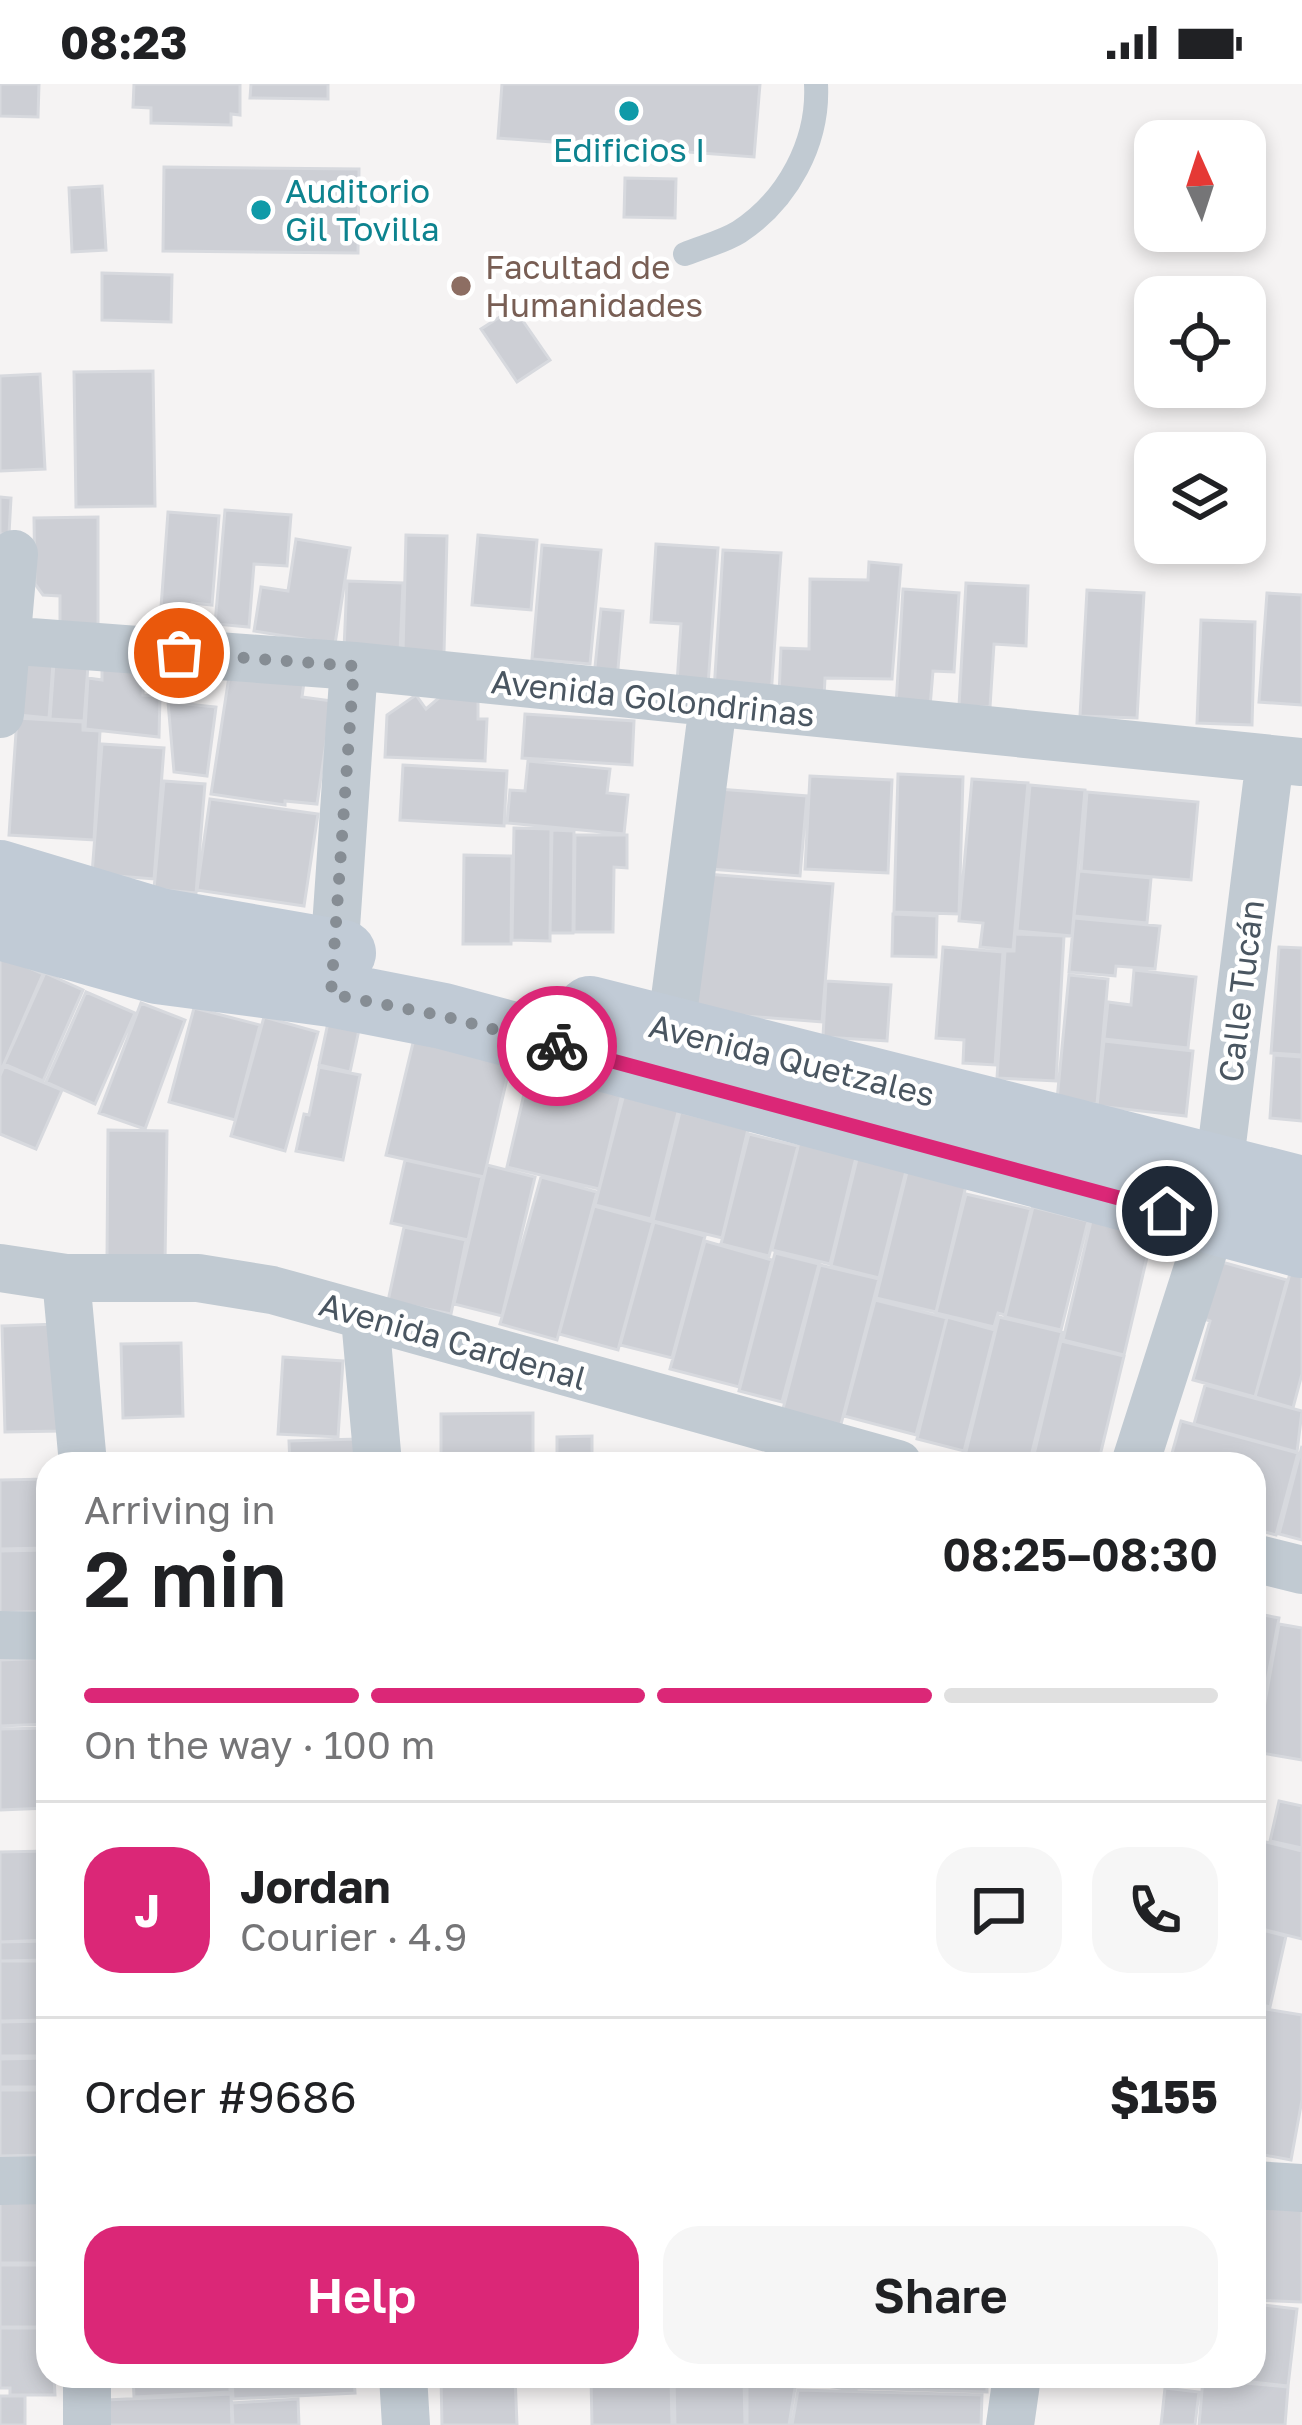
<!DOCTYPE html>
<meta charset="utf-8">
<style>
:root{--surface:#fff;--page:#f6f6f6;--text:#202124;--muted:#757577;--line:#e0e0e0;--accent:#db2777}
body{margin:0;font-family:"Golos Text",sans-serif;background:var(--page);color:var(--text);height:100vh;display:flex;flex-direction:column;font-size:45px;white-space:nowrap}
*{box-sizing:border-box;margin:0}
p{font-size:39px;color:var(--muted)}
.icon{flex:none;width:66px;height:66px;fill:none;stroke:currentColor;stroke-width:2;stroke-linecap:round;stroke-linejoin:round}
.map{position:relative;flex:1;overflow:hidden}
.drawer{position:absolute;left:36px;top:1368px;width:1230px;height:936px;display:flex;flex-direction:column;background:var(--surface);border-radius:36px;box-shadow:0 6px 18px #0003}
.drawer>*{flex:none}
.needle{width:78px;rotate:357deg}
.controls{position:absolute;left:1134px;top:36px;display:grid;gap:24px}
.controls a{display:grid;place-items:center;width:132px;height:132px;border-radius:24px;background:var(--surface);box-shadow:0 6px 18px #0003;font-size:60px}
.pin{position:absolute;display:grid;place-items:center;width:102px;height:102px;color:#fff;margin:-51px;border:6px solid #fff;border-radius:50%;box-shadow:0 3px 12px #0007}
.courier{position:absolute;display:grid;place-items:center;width:120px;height:120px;margin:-60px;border:9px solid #db2777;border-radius:50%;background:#fff;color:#222;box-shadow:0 3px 15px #0007}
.headline em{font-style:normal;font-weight:600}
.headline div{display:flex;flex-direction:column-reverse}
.headline{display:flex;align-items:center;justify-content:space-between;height:204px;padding:0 48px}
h1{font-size:78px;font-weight:600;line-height:90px}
.bar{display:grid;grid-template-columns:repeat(4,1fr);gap:18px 12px;align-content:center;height:144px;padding:0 48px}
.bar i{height:15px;border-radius:9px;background:var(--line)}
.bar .selected{background:var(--accent)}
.bar p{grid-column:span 4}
.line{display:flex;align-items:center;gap:30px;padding:0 48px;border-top:3px solid var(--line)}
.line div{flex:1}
.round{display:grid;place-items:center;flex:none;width:126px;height:126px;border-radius:36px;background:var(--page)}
.button{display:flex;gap:24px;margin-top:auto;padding:24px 48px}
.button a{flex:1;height:138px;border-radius:36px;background:var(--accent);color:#fff;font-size:48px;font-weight:600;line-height:138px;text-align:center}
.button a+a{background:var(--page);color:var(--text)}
.status{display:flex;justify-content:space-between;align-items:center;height:84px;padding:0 60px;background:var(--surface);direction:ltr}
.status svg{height:33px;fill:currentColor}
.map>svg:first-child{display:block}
.building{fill:#cdcfd5;stroke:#d7d9de;stroke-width:3}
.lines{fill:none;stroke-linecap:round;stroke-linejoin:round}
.lane{stroke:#c1cad2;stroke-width:24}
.street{stroke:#c1cad2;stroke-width:48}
.secondary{stroke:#c1cbd6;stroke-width:66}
.done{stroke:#868d94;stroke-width:12;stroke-dasharray:0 21.6}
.route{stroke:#db2777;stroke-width:15}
.culture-dot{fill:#0f9aa8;stroke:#fff;stroke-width:4.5}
.education-dot{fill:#8d6e63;stroke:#fff;stroke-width:4.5}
.labels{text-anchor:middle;stroke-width:9;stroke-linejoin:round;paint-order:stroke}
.culture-label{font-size:33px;fill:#0d838f;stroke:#fff}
.education-label{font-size:33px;fill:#785e54;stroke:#fff;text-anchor:start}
.street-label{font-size:33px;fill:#4a5661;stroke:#fff}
</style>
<div class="status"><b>08:23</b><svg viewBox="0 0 49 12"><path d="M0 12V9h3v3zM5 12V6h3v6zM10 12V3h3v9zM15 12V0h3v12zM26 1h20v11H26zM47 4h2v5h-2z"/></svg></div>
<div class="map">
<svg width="1302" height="2341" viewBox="0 0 1302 2341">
<rect width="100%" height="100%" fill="#f5f3f3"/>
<path class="building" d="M0 0H39L38 33 0 32Z
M134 0H240V31L231 30V41L151 39V24L133 23Z
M251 0H328V15L250 14Z
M502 0H760L754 73 498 54Z
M164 83 359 85 358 169 163 167Z
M625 94 676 95 675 134 624 133Z
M102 102 106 166 72 168 69 104Z
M102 189 172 191 171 238 102 236Z
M514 224 550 276 517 298 481 245Z
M153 287 155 422 76 423 74 288Z
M40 290 45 385 0 387V292Z
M0 413 11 414 9 450H0Z
M225 426 291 431 287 482 254 480 249 543 215 540Z
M168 428 219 432 212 521 192 519 189 552 159 551Z
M98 433V544H60V512L43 511 35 500 34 434Z
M406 451 447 452 444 569 403 568Z
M478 451 537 456 531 526 472 521Z
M296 455 350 464 335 560 254 547 261 503 288 507Z
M656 460 718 464 708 601 677 599 681 540 651 538Z
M542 461 601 466 590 580 532 575Z
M723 466 781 469 771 612 714 607Z
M869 478 901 481 892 595 825 594 824 613 779 612 781 564 809 565 810 495 868 496Z
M347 497 403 499 400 568 344 565Z
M966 499 1028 502 1026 562 994 560 990 623 959 622Z
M903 505 959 509 954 588 933 587 930 623 896 622Z
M1087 506 1144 509 1137 634 1080 632Z
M1267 509 1302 511V621L1259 618Z
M601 525 623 527 617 596 594 593Z
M1201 536 1255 538 1252 641 1197 639Z
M12 576 53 579 49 634 8 630Z
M54 579 88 581 84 637 50 635Z
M102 582 144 585 143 611 160 612 159 653 85 645 88 594 102 596Z
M230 586 304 598 302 613 332 617 317 720 285 717V721L211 710Z
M416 611 426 625 441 612 478 616V635H487L485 677 385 673 387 631Z
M168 618 216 623 207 692 174 688Z
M525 630 634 637 632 681 522 674Z
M17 634 83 638V646L100 647 94 756 9 751Z
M102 660 164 664 154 795 92 790Z
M528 677 610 685 607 709 628 711 624 750 507 739 510 706 525 707Z
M403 681 507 687 504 742 400 736Z
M898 690 963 693 959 830 894 828Z
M810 692 892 696 888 789 805 785Z
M972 695 1028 699 1013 866 980 863 983 839 959 837Z
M164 697 205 700 196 809 154 805Z
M1030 701 1085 706 1072 852 1017 847Z
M718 705 807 712 800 792 711 785Z
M1087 708 1198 718 1191 796 1081 787Z
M210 715 318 730 304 822 197 806Z
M514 744 551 745 550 857 512 856Z
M552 746 574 747 573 849H550Z
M575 751H627V784L614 783 613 848H574Z
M464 771 512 772 511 860H463Z
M1079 787 1151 794 1147 839 1074 832Z
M706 790 833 800 822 938 695 928Z
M893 830 937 832 936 873 892 872Z
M1074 834 1160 842 1155 885 1116 882 1115 892 1069 888Z
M1015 850 1064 852 1056 997 997 994 1005 867H1014Z
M943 863 1003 868 995 981 963 979 964 956 936 954Z
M1279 863 1302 864V971L1271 969Z
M0 871 43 890 0 989Z
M1134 886 1196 893 1188 964 1104 955 1108 918 1131 921Z
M45 889 83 906 43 997 4 980Z
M1069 891 1108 895 1097 1020 1057 1016Z
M826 897 891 901 887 957 823 953Z
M86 908 135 929 95 1020 46 998Z
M141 919 185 936 145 1045 99 1029Z
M194 924 260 941 235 1036 169 1018Z
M420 930 513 969 484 1093 386 1071Z
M264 933 318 948 285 1067 231 1052Z
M329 934 360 941 350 988 319 981Z
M1104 957 1193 967 1186 1032 1097 1022Z
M535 963 628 985 599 1105 507 1083Z
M1274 971 1302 973V1037L1270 1034Z
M4 982 62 1006 36 1065 0 1050V992Z
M319 983 360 991 343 1076 296 1067 304 1030 309 1031Z
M624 1010 679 1024 651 1135 595 1121Z
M680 1028 748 1045 722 1154 653 1137Z
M108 1046 167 1047 165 1178 107 1177Z
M749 1050 798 1062 769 1172 721 1160Z
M800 1055 857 1069 830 1180 772 1166Z
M858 1071 907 1083 879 1194 831 1182Z
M911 1072 970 1085 936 1228 876 1214Z
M405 1076 482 1093 468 1156 391 1139Z
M487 1081 535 1093 502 1232 454 1220Z
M541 1093 597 1108 557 1256 500 1240Z
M966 1110 1031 1125 1005 1231 998 1229 994 1243 936 1229Z
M594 1122 653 1138 618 1266 559 1250Z
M1033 1123 1088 1137 1061 1246 1005 1233Z
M1091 1137 1152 1152 1124 1271 1063 1256Z
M654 1138 705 1152 672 1274 620 1261Z
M404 1143 466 1156 451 1230 388 1217Z
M705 1157 772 1176 739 1303 670 1285Z
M775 1169 819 1180 782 1318 739 1307Z
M1218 1177 1287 1196 1255 1313 1193 1296 1210 1237 1201 1234Z
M820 1181 879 1195 840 1344 782 1329Z
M1291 1186 1302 1189V1290L1293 1324 1255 1313Z
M875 1216 947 1234 916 1351 844 1332Z
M947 1233 995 1246 964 1367 917 1355Z
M999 1233 1062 1248 1029 1380H963Z
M58 1240 61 1347 5 1348 2 1242Z
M1061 1257 1124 1272 1098 1380 1032 1379Z
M181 1259 183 1332 123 1334 121 1260Z
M283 1273 343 1277 338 1353 278 1350Z
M1205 1301 1302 1327 1297 1368 1194 1340Z
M533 1329V1380H441V1330Z
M1181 1337 1298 1369 1276 1451 1254 1445V1380H1169Z
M592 1352V1380H557V1353Z
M358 1355 359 1380H290L289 1357Z
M1302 1362V1456L1279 1450Z
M48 1395V1464L0 1465V1396Z
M48 1466V1527L0 1529V1467Z
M1254 1529 1279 1534 1257 1649 1254 1648Z
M1279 1540 1302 1544V1676L1256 1668Z
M48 1574V1640L0 1642V1576Z
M48 1644V1724L0 1726V1645Z
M1279 1717 1302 1722V1764L1270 1757Z
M1254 1755 1302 1767V1855L1254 1843Z
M48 1767V1856L0 1858V1768Z
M1254 1844 1286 1852 1270 1923 1254 1919Z
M48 1857V1876L0 1877V1858Z
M0 1877H48V1936L0 1937Z
M1254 1923 1302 1931V2016L1291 2076 1254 2069Z
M48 1937V1972H0V1938Z
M48 1974V2003H0V1975Z
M0 2006H48V2071L0 2072Z
M0 2115H48V2179H0Z
M1254 2120 1302 2123V2218L1254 2216Z
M0 2181H48V2243H0Z
M1254 2220 1297 2225 1288 2302 1226 2295 1254 2292Z
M0 2244H48V2292H54L55 2311H10V2304H0Z
M133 2292H230V2308L134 2313Z
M232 2292H354L355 2309 233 2315Z
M441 2292H515L517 2341H442Z
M591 2292H671L672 2341H592Z
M674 2292H744L745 2341H675Z
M747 2292H797L789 2341H747Z
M804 2292H858L856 2306 803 2299Z
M861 2292H987V2308L859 2304Z
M1203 2295 1288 2303 1285 2341H1199Z
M1165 2304 1199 2308 1195 2341H1161Z
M798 2306 982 2311 981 2341H792Z
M231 2310 232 2341H108L107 2316Z
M0 2312H25V2341H0Z
M298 2315 299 2341H233L232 2319Z"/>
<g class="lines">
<path class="lane" d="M685 170C702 163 723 158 739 148 788 116 819 58 816 0"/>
<path class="street" d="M4 556 354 582 1302 678
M0 630 14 470
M332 901 354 582
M671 945 713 621
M0 1184 66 1194H198L272 1206 898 1380
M66 1194 83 1380
M365 1234 378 1380
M1135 1380 1212 1140 1270 675
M1254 1474 1302 1486
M0 1551 48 1552
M0 2097 48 2096
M1254 2101 1302 2104
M87 2292V2341
M403 2292 406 2341
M1010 2341 1017 2292"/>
<path class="secondary" d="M0 789 160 837 343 869
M0 843 157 887 331 910 443 932 1302 1161
M590 925 1302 1105"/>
</g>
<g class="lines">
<path class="done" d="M179 569 354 582 331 910 443 932 557 962"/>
<path class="route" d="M557 962 1167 1127"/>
</g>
<g class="culture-dot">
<circle cx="629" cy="27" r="12"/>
<circle cx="261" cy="126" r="12"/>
</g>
<circle class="education-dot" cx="461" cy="202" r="12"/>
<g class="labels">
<g class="culture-label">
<text x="629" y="78">Edificios I</text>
<text x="285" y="119" text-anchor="start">Auditorio<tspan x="285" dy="38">Gil Tovilla</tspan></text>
</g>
<g class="education-label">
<text x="485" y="195">Facultad de<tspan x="485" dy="38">Humanidades</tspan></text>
</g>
<g class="street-label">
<text transform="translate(653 614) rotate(6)" y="12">Avenida Golondrinas</text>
<text transform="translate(1241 907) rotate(-83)" y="12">Calle Tucán</text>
<text transform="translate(792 976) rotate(14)" y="12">Avenida Quetzales</text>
<text transform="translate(453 1257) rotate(16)" y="12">Avenida Cardenal</text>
</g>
</g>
</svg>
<div class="controls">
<a><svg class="needle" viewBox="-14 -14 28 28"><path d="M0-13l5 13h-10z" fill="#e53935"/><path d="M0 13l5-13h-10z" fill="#757577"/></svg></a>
<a><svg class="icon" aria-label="locate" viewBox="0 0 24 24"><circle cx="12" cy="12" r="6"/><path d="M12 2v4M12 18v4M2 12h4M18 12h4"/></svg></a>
<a><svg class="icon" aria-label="layers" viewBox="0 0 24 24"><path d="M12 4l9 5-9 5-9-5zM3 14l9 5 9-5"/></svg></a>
</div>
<div class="pin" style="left:179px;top:569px;background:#ea580c"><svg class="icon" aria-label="bag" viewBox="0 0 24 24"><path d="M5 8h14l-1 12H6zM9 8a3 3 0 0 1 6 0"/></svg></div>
<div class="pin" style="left:1167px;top:1127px;background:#1f2937"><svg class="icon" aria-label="home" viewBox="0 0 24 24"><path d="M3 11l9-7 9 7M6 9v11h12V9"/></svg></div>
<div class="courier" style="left:557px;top:962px"><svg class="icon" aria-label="bike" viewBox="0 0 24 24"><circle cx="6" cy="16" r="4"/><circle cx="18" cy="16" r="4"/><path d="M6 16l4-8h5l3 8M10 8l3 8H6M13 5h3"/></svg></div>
<section class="drawer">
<div class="headline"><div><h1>2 min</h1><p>Arriving in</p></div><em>08:25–08:30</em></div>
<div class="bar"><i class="selected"></i><i class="selected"></i><i class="selected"></i><i></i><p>On the way · 100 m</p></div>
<div class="line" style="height:216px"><b class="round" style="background:var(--accent);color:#fff">J</b><div><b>Jordan</b><p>Courier · 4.9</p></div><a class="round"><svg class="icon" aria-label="chat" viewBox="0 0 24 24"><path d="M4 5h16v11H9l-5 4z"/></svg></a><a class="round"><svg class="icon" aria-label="phone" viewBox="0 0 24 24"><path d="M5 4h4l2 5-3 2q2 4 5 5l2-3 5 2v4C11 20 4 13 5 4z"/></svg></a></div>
<div class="line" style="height:156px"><div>Order #9686</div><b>$155</b></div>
<div class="button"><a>Help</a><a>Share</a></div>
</section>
</div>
